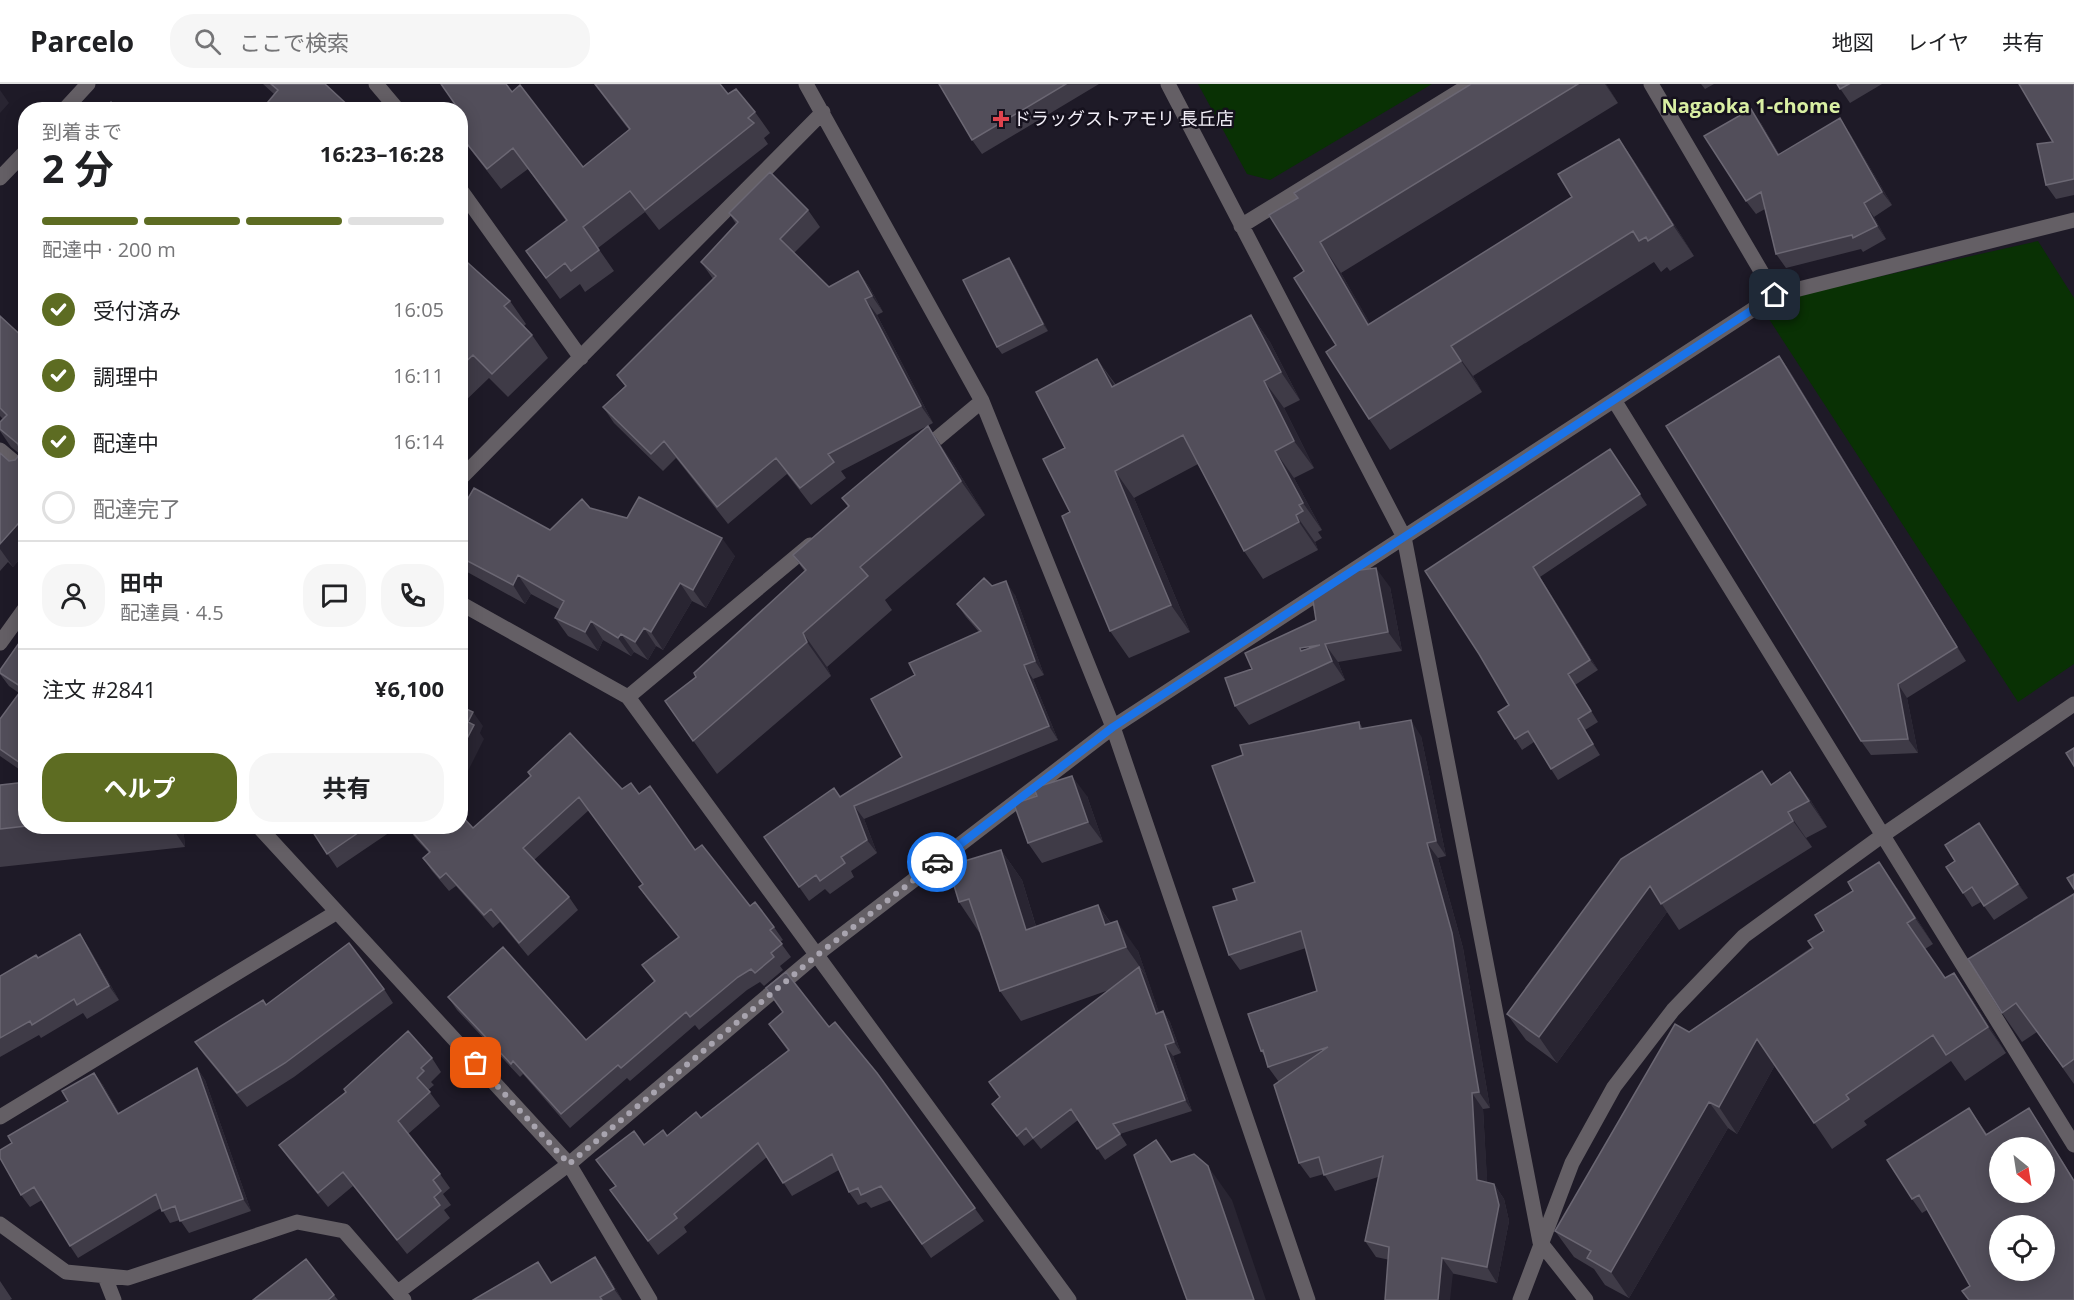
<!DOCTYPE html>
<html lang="ja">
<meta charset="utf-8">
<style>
:root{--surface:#fff;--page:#f6f6f6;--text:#202124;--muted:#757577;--line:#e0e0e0;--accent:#5d6c22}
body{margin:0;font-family:"Open Sans","Noto Sans JP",sans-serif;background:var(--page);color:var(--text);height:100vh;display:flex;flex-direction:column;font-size:22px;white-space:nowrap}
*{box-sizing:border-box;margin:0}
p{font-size:20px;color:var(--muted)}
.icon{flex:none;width:33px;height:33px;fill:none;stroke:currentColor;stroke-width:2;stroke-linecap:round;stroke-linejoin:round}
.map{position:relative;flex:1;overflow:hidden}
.panel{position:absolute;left:18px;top:18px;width:450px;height:732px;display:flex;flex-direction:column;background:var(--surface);border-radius:24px;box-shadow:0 3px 15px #0003}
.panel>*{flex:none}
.needle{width:39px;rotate:150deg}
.controls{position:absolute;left:1989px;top:1053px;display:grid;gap:12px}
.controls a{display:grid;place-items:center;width:66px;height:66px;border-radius:50%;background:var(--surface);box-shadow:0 3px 15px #0003;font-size:30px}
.pin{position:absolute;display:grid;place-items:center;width:51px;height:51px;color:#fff;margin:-26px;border-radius:12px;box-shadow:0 3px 9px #0006}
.courier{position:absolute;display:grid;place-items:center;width:60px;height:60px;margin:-30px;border:4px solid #1a73e8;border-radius:50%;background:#fff;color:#222;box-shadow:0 2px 8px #0007}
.headline em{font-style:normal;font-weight:700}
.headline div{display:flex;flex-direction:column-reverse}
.headline{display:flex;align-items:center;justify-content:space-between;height:102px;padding:0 24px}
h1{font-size:39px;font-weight:700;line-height:45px}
.bar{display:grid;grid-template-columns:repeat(4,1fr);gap:9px 6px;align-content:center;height:72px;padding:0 24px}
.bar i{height:8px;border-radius:4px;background:var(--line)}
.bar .active{background:var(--accent)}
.bar p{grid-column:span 4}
.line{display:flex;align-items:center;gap:15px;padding:0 24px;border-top:2px solid var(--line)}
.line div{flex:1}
.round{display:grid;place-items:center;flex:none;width:63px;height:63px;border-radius:24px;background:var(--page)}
ol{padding:0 24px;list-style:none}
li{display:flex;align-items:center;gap:18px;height:66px}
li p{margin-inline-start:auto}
li .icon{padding:6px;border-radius:50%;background:var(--accent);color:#fff;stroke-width:4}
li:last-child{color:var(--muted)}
li i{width:33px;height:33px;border:3px solid var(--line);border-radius:50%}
.primary-button{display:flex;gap:12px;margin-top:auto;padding:12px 24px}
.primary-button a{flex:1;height:69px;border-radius:24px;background:var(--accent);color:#fff;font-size:24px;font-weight:700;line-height:69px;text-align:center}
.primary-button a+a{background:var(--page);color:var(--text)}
header{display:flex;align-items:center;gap:36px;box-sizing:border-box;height:84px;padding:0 30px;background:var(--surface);border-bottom:2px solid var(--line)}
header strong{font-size:28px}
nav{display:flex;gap:33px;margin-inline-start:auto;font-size:21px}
.search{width:420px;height:54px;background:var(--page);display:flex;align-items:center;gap:15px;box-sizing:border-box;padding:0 21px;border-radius:24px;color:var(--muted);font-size:22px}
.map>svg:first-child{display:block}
.green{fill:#093104}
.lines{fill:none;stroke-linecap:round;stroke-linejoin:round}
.minor{stroke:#645f65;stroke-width:15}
.wall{fill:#3f3b47;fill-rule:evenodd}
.shaded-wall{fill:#292532}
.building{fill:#524e5a;stroke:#6b6773;stroke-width:1.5;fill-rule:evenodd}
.done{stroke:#a8a4af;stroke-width:6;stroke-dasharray:0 10.8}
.route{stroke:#1a73e8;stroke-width:8}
.health-dot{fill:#e0444e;stroke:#15111d;stroke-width:2}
.labels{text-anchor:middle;stroke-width:5;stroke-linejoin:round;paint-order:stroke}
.poi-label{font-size:18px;fill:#f2eff8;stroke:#15111d;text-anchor:start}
.neighbourhood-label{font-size:20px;font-weight:bold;fill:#d9efa3;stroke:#15111d}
</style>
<header>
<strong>Parcelo</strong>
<div class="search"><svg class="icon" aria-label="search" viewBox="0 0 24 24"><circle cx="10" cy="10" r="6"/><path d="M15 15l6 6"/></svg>ここで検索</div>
<nav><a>地図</a><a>レイヤ</a><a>共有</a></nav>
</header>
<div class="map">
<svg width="2074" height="1216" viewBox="0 0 2074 1216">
<rect width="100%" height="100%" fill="#1e1a27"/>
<path class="green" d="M1198 0H1432L1270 96 1247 90Z
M2038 157 2074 214V580L2018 618 1767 232 1784 214Z"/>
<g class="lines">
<path class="minor" d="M376 0 398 26
M806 0 982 317 1113 643 1308 1216
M1168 0 1404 453 1540 1158 1586 1216
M1651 0 1775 211
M64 26 88 0
M0 94 26 67
M460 105 581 274
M1241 142 1471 0
M1614 316 2074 1061
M0 366 26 388
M922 367 982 317
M460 395 823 28
M460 519 628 613 1069 1216
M0 559 26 523
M628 613 810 461
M258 742 569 1080 650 1216
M0 1033 337 828
M0 1140 66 1188 128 1194 297 1138 344 1147 404 1216
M105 1193 114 1216
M398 1208 569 1080 816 871 1113 643 1775 211 2074 136
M1520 1216 1572 1079 1614 1003 1673 926 1744 852 1883 751 2074 620"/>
</g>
<path class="wall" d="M263 0H325L274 10Z
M594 0H720L728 10 755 28 770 49 764 54 768 60 659 146 645 128 598 164 614 187 585 208 580 200 560 215 526 167 566 137 528 85 501 105 460 52V26L512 8 583 83 629 46Z
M939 0H1099L982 70 972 56Z
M1471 0H1606L1618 19 1341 189 1370 240 1572 113 1619 55 1640 86 1694 172 1670 187 1667 183 1661 188 1654 178 1473 292 1482 308 1390 366 1369 335 1304 187 1298 114Z
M1701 0H1714L1705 5Z
M1837 0H1882L1850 19Z
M2074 0V111L2056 115 2046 101 2053 58Z
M1761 39 1779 70 1849 48 1892 121 1874 133 1886 155 1863 168 1861 165 1786 184 1776 170 1765 125 1756 130 1746 117Z
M808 126 820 143 794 169 829 203 858 187 870 204 883 228 877 231 933 339 841 387 846 394 811 421 787 390 728 440 676 374 663 387 614 339 603 323 625 302 713 195 701 178 736 140 729 129Z
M460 180 464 184 510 217 526 240 524 242 532 251 548 274 508 313 489 294 460 322Z
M1014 181 1048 247 1002 270 997 263Z
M1251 231 1270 258 1300 316 1284 324 1314 384 1294 394 1322 446 1318 448 1322 454 1315 458 1318 466 1263 495 1244 467 1198 380 1134 414 1190 548 1129 574 1110 547 1070 428 1097 275 1116 301Z
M0 232 26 256V468L13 483 8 478 0 487V369L9 377 15 376 20 370 11 363 0 347V338L3 335 0 332Z
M1779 272 1789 286 1966 577 1907 614 1918 669 1871 671 1861 657Z
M1610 365 1647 421 1540 493 1598 586 1575 601 1598 638 1585 646 1600 671 1558 696 1534 658 1522 666 1515 655 1509 621 1479 570 1425 487Z
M951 376 985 431 885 516 892 526 827 583 831 592 717 690 665 617 696 593 805 488 793 471 848 423 842 414Z
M460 428 550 446 735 472 706 524 692 517 663 566 656 562 648 576 634 568 631 572 603 556 598 567 568 552 555 534 559 525 531 510 525 520 460 484Z
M992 502 1015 511 1044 591 1033 595 1058 656 864 735 877 769 851 787 854 793 830 810 825 805 809 817 764 753 841 713 902 673 915 591 979 548 966 533 957 520Z
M1390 503 1402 567 1338 578 1345 596 1249 641 1235 622 1252 585ZM1316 561 1301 567 1300 564Z
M26 549V690L0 672V635L19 609 9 602 0 590V586Z
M1359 638 1363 645 1421 652 1446 772 1438 774 1463 864 1490 1024 1483 1025 1487 1098 1494 1100 1504 1115 1509 1137 1497 1199 1376 1173 1365 1157 1378 1093 1335 1107 1324 1090 1310 1094 1299 1079 1279 998 1268 983 1265 973 1261 967 1317 907 1306 864 1240 886 1229 871 1237 816 1255 798Z
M1762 687 1772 701 1809 714 1827 743 1806 754 1812 763 1679 846 1667 828 1557 979 1526 956 1507 930Z
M528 688 622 705 639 710 750 822 774 843 783 856 780 858 791 873 780 882 783 886 764 902 760 898 747 906 699 946 695 941 630 997 627 994 570 1044 523 990 520 993 457 926 448 913 586 956 654 898 642 881 678 853 648 816 639 803 643 800 589 726 534 776 569 813 578 826 528 872 500 838 493 844 456 802 449 807 432 787 423 774 429 769 416 755 407 742 473 744 531 692Z
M0 701 26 742H183L185 763 0 783Z
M1037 712H1087L1103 758 1042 779 1028 759Z
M309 742H399L337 784Z
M1988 753 2028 814 1994 836 1981 818 1972 823 1963 809Z
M1001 766 1022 796 1036 842 1098 821 1111 839 1138 867 1159 929 1163 927 1170 938 1181 969 1173 972 1192 1027 1120 1050 1127 1061 1105 1076 1078 1036 1041 1065 1033 1055 1024 1062 992 1020 1000 1013 989 998 1109 906 1021 937 1000 907 980 848H979L959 818Z
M1897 804 1933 860 1925 865 1945 894 1954 889 1972 915 2006 969 1965 997 1951 977 1864 1037 1867 1041 1832 1065 1775 981 1737 1050 1728 1044 1629 1214 1605 1201 1594 1185 1574 1173 1555 1147 1689 948Z
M2074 810V1000L2037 948 2022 958 2002 929Z
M80 850 89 864 119 916 87 935 83 929 41 954 39 951 0 973V892L38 874Z
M384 905 393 919 294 993 247 1023 205 972 195 958 266 921Z
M769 940 829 943 877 989 984 1137 931 1174 891 1116 871 1124 866 1118 858 1121 849 1108 839 1086 792 1112 767 1073 684 1143 687 1148 658 1171 610 1106 616 1102 596 1076 644 1061 667 1052 701 1034 788 967Z
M432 974 441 988 431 998 434 1001 428 1006 440 1022 408 1050 440 1090 450 1104 443 1110 451 1121 444 1126 450 1134 407 1170 353 1102 328 1123 289 1075 279 1061Z
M197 984 205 996 251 1127 189 1149 180 1136 170 1139 161 1124 78 1174 70 1162 42 1116 30 1123 21 1111 12 1059 68 1017 94 989 103 1001 119 1029Z
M1969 1024 1987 1050 2029 1024 2038 1038 2074 1096V1216H1968L1962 1207 1970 1202 1927 1126 1922 1129 1912 1115Z
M595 1173 606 1188 622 1216H473L538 1178 552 1199Z
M306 1175 338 1216H253Z
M0 1197 12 1215 10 1216H0Z"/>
<path class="shaded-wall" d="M1605 0H1606L1618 19Z
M0 6 9 19 0 29Z
M1751 25 1761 39 1787 84 1778 71Z
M1840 34 1849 48 1892 121 1882 108Z
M1619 55 1640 86 1694 172 1673 141Z
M1864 119 1874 133 1886 155 1877 142Z
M1320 158 1341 189 1389 272 1368 241Z
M1009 174 1014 181 1048 247 1043 240Z
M858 187 870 204 883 228 872 212Z
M865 215 877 231 933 339 921 322Z
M1251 231 1270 258 1300 316 1281 288Z
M1451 262 1473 292 1482 308 1461 277Z
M1779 272 1789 286 1966 577 1957 563Z
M1097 275 1116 303H1112Z
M1264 297 1284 324 1314 384 1294 357Z
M928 342 951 376 985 431 961 397Z
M1275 367 1294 394 1322 446 1303 419Z
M1115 387 1134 414 1190 548 1171 521Z
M26 431V468L13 483 0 465V460Z
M1296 431 1315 458 1318 466 1299 438Z
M722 454 735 472 706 524 693 506Z
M1533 483 1540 493 1598 586 1590 576Z
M1376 484 1390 503 1402 567 1388 548Z
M518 491 531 510 525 520 513 501Z
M1006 497 1015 511 1044 591 1035 577Z
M680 499 692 517 663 566 651 548Z
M591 537 603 556 598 567 585 548Z
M644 544 656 562 648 576 635 558Z
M803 549 827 583 831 592 807 558Z
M621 550 634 568 631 572 618 554Z
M1325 560 1338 578 1345 596 1332 577Z
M1024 581 1033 595 1058 656 1049 642Z
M1898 600 1907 614 1918 669 1908 655Z
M473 628 483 642 480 649 484 655 463 697 460 694V668L468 638Z
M1411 636 1421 652 1446 772 1436 757Z
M1790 688 1809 714 1827 743 1809 717Z
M1072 692 1087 712 1103 758 1088 738Z
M854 722 864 735 877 769 867 756Z
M1788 728 1806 754 1812 763 1793 737Z
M1979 739 1988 753 2028 814 2018 800Z
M171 742H183L185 763Z
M1427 759 1438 774 1463 864 1490 1024 1479 1008Z
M1001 766 1022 796 1046 876 1026 846Z
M1879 778 1897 804 1933 860 1915 834Z
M1650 802 1667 828 1557 979 1539 953Z
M1098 821 1119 851 1105 841Z
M1117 837 1138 867 1147 893 1126 863Z
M80 850 89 864 119 916 109 902Z
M1139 883 1147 893 1163 941 1156 930Z
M1954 889 1972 915 2006 969 1988 943Z
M1163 927 1170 938 1181 969 1174 958Z
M1757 955 1775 981 1737 1050 1719 1023Z
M1165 961 1173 972 1192 1027 1185 1016Z
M197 984 205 996 251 1127 243 1115Z
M94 989 103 1001 126 1042 118 1030Z
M1472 1009 1483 1025 1488 1111 1477 1096Z
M1709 1018 1728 1044 1629 1214 1611 1188Z
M2029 1024 2038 1038 2074 1096V1097Z
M1208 1082 1232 1116 1266 1216H1254Z
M1494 1100 1504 1115 1509 1137 1497 1199 1487 1183Z
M595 1173 606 1188 622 1216 614 1205Z
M1442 1174 1453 1189 1450 1216H1438Z
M538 1178 549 1193 562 1214 551 1199Z"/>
<path class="building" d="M271 0H325L353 26H262V25L278 6Z
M441 0H506L512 8 520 1 583 83 630 45 595 0H720L728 10 736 5 755 28 748 34 754 39 645 126 630 107 583 143 599 166 571 187 565 179 546 194 526 167 567 136 513 64 487 85 460 51V26H459Z
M939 0H1066L972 56Z
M1471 0H1578L1320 158 1368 241 1572 113 1558 90 1619 55 1673 141 1648 157 1646 153 1639 157 1633 147 1451 262 1461 277 1369 335 1326 268 1336 261 1294 194 1304 187 1269 131 1298 114 1294 109Z
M1837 0H1849L1840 5Z
M2019 0H2074V95L2046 101 2037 60 2053 58Z
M111 18 119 26H104Z
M1751 25 1778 71 1840 34 1882 108 1864 119 1877 142 1853 154 1852 151 1776 170 1761 108 1746 117 1704 52Z
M770 88 808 126 780 155 829 203 858 187 872 212 865 215 921 322 828 370 834 378 800 404 776 374 717 423 664 357 651 370 603 323 626 302 617 291 716 192 701 178 738 138 729 129Z
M1009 174 1043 240 997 263 963 196Z
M468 179 510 217 504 222 532 251 492 290 473 271 460 283V180L464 184Z
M1251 231 1281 288 1264 297 1294 357 1275 367 1303 419 1299 421 1303 427 1296 431 1299 438 1244 467 1183 351 1115 387 1171 521 1110 547 1062 432 1070 428 1043 375 1065 364 1036 308 1097 275 1112 303Z
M0 232 26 256V410L23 413 26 415V431L0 460V369L9 377 15 376 21 369 18 360 0 345V338L7 331 0 324Z
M1779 272 1957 563 1898 600 1908 655 1861 657 1666 342Z
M928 342 961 397 860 483 868 492 803 549 807 558 693 657 665 617 696 593 694 589 806 486 793 471 849 422 842 414Z
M1610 365 1640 410 1533 483 1590 576 1568 590 1591 627 1578 635 1593 660 1551 685 1528 647 1515 655 1498 628 1509 621 1479 570 1425 487Z
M474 404 550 446 582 415 590 424 627 434 639 413 722 454 693 506 680 499 651 548 644 544 635 558 621 550 618 554 591 537 585 548 555 534 564 517 518 491 513 501 460 473V428Z
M1376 484 1388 548 1325 560 1332 577 1235 622 1225 594 1252 585 1245 569 1316 536 1312 510 1345 488ZM1320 561 1301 567 1300 564Z
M984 494 992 502 1006 497 1035 577 1024 581 1049 642 854 722 867 756 841 773 845 779 820 797 816 791 799 803 764 753 834 704 840 713 902 673 871 615 915 591 909 579 981 547 957 520Z
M26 549V683L0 665V635L23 604 0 589V586Z
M460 622 473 628 468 638 474 641 460 668Z
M1411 636 1436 757 1427 759 1452 849 1479 1008 1472 1009 1477 1096 1494 1100 1499 1121 1487 1183 1442 1174 1438 1216H1385L1389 1163 1365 1157 1383 1072 1324 1091 1319 1073 1299 1079 1274 1001 1328 963 1268 983 1263 966 1261 967 1248 930 1317 907 1301 847 1229 871 1213 823 1237 816 1233 805 1255 798 1212 682 1243 671 1240 661 1359 638 1360 645Z
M570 649 622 705 631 699 639 710 650 702 695 766 702 761 750 822 755 818 774 843 770 846 782 860 771 869 774 873 755 889 751 885 738 893 690 933 686 928 621 984 618 981 561 1030 513 977 511 980 448 913 503 863 586 956 655 897 642 881 679 853 639 803 643 800 579 713 523 764 569 813 519 859 491 825 484 831 446 789 440 794 423 774 430 768 407 742H460V730L473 744 531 692 528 688Z
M2074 664V682L2066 669Z
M1762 687 1771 701 1790 688 1809 717 1788 728 1793 737 1661 820 1650 802 1539 953 1507 930 1621 775Z
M1072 692 1088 738 1028 759 1014 720 1037 712 1034 704Z
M26 698V742L0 745V701Z
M1979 739 2018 800 1984 822 1972 803 1963 809 1946 783 1955 777 1945 761Z
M309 742H368L327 770Z
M1001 766 1026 846 1098 821 1105 841 1117 837 1126 863 1000 907 969 815 959 818 948 782Z
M1879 778 1915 834 1907 839 1945 894 1954 889 1988 943 1946 971 1933 951 1846 1011 1849 1015 1814 1039 1757 955 1719 1023 1709 1018 1611 1188 1587 1174 1591 1167 1555 1147 1675 940 1689 948 1813 864 1808 857 1824 847 1815 831 1853 807 1848 798Z
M2074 790V805L2067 794Z
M2074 810V975L2063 983 2016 919 2002 929 1968 875Z
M80 850 109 902 77 921 74 915 32 941 30 937 0 954V892L36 871 38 874Z
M349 859 384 905 285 979 237 1009 195 958 263 916 266 921Z
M1139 883 1156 930 1163 927 1174 958 1165 961 1185 1016 1113 1040 1120 1050 1097 1065 1071 1025 1033 1054 1026 1044 1017 1052 992 1020 1000 1013 989 998Z
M786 888 829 943 835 938 877 989 975 1124 922 1160 881 1102 861 1111 858 1104 849 1108 832 1070 783 1099 758 1059 674 1130 677 1134 648 1157 610 1106 616 1102 596 1076 634 1047 644 1061 663 1046 667 1052 696 1028 701 1034 789 966 769 940 783 928 766 904Z
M408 947 432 974 421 984 424 987 417 994 430 1008 398 1037 440 1090 433 1096 441 1107 434 1113 440 1121 397 1156 343 1088 318 1109 279 1061 346 1008 344 1005Z
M197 984 243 1115 180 1137 175 1122 162 1127 156 1110 70 1162 34 1103 21 1111 0 1074V1066L12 1059 8 1052 68 1017 62 1007 94 989 118 1030Z
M1969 1024 1986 1051 2029 1024 2074 1097V1216H1969L1962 1207 1970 1202 1919 1111 1912 1115 1887 1076ZM2000 1064H2044V1108H2000ZM2000 1142H2044V1186H2000Z
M1156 1056 1171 1078 1194 1070 1208 1082 1254 1216H1187L1134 1071Z
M595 1173 614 1205 600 1213 602 1216H473L538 1178 551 1199Z
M306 1175 334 1211 328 1216H253Z"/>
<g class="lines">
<path class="done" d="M476 979 569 1080 816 872 937 778"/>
<path class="route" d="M937 778 1113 643 1775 211"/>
</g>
<path class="health-dot" d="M998 26h6v6h6v6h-6v6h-6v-6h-6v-6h6z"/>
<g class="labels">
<g class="poi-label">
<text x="1013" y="41">ドラッグストアモリ 長丘店</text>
</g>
<g class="neighbourhood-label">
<text x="1751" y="29">Nagaoka 1-chome</text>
</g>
</g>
</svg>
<div class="controls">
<a><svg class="needle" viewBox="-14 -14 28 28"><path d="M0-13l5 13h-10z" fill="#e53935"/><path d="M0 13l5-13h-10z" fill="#757577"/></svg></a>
<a><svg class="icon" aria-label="locate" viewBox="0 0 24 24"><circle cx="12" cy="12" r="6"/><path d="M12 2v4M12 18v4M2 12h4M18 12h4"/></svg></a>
</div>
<div class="pin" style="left:476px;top:979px;background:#ea580c"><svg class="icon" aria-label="bag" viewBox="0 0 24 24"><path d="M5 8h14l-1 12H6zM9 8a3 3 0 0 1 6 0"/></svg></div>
<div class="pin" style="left:1775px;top:211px;background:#1f2937"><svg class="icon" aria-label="home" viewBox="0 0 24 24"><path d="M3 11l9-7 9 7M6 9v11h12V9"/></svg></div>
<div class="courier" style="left:937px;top:778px"><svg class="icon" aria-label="car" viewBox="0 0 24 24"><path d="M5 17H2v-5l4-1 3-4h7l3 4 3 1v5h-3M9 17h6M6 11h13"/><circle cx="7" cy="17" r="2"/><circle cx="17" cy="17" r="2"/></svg></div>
<section class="panel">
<div class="headline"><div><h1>2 分</h1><p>到着まで</p></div><em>16:23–16:28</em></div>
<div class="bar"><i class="active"></i><i class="active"></i><i class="active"></i><i></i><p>配達中 · 200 m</p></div>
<ol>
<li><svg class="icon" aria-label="check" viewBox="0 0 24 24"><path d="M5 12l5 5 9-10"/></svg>受付済み<p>16:05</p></li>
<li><svg class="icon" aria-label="check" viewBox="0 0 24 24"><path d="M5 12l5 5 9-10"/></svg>調理中<p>16:11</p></li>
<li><svg class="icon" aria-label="check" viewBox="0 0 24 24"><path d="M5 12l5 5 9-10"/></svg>配達中<p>16:14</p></li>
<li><i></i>配達完了</li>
</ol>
<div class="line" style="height:108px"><a class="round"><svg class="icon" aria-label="person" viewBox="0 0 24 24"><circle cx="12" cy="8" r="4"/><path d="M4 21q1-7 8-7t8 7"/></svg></a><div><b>田中</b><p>配達員 · 4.5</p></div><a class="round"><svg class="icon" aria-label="chat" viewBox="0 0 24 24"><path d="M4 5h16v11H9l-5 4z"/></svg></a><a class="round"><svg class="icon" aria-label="phone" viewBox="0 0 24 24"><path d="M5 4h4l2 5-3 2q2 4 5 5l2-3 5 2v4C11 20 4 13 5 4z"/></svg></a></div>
<div class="line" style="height:78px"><div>注文 #2841</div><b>¥6,100</b></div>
<div class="primary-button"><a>ヘルプ</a><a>共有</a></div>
</section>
</div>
